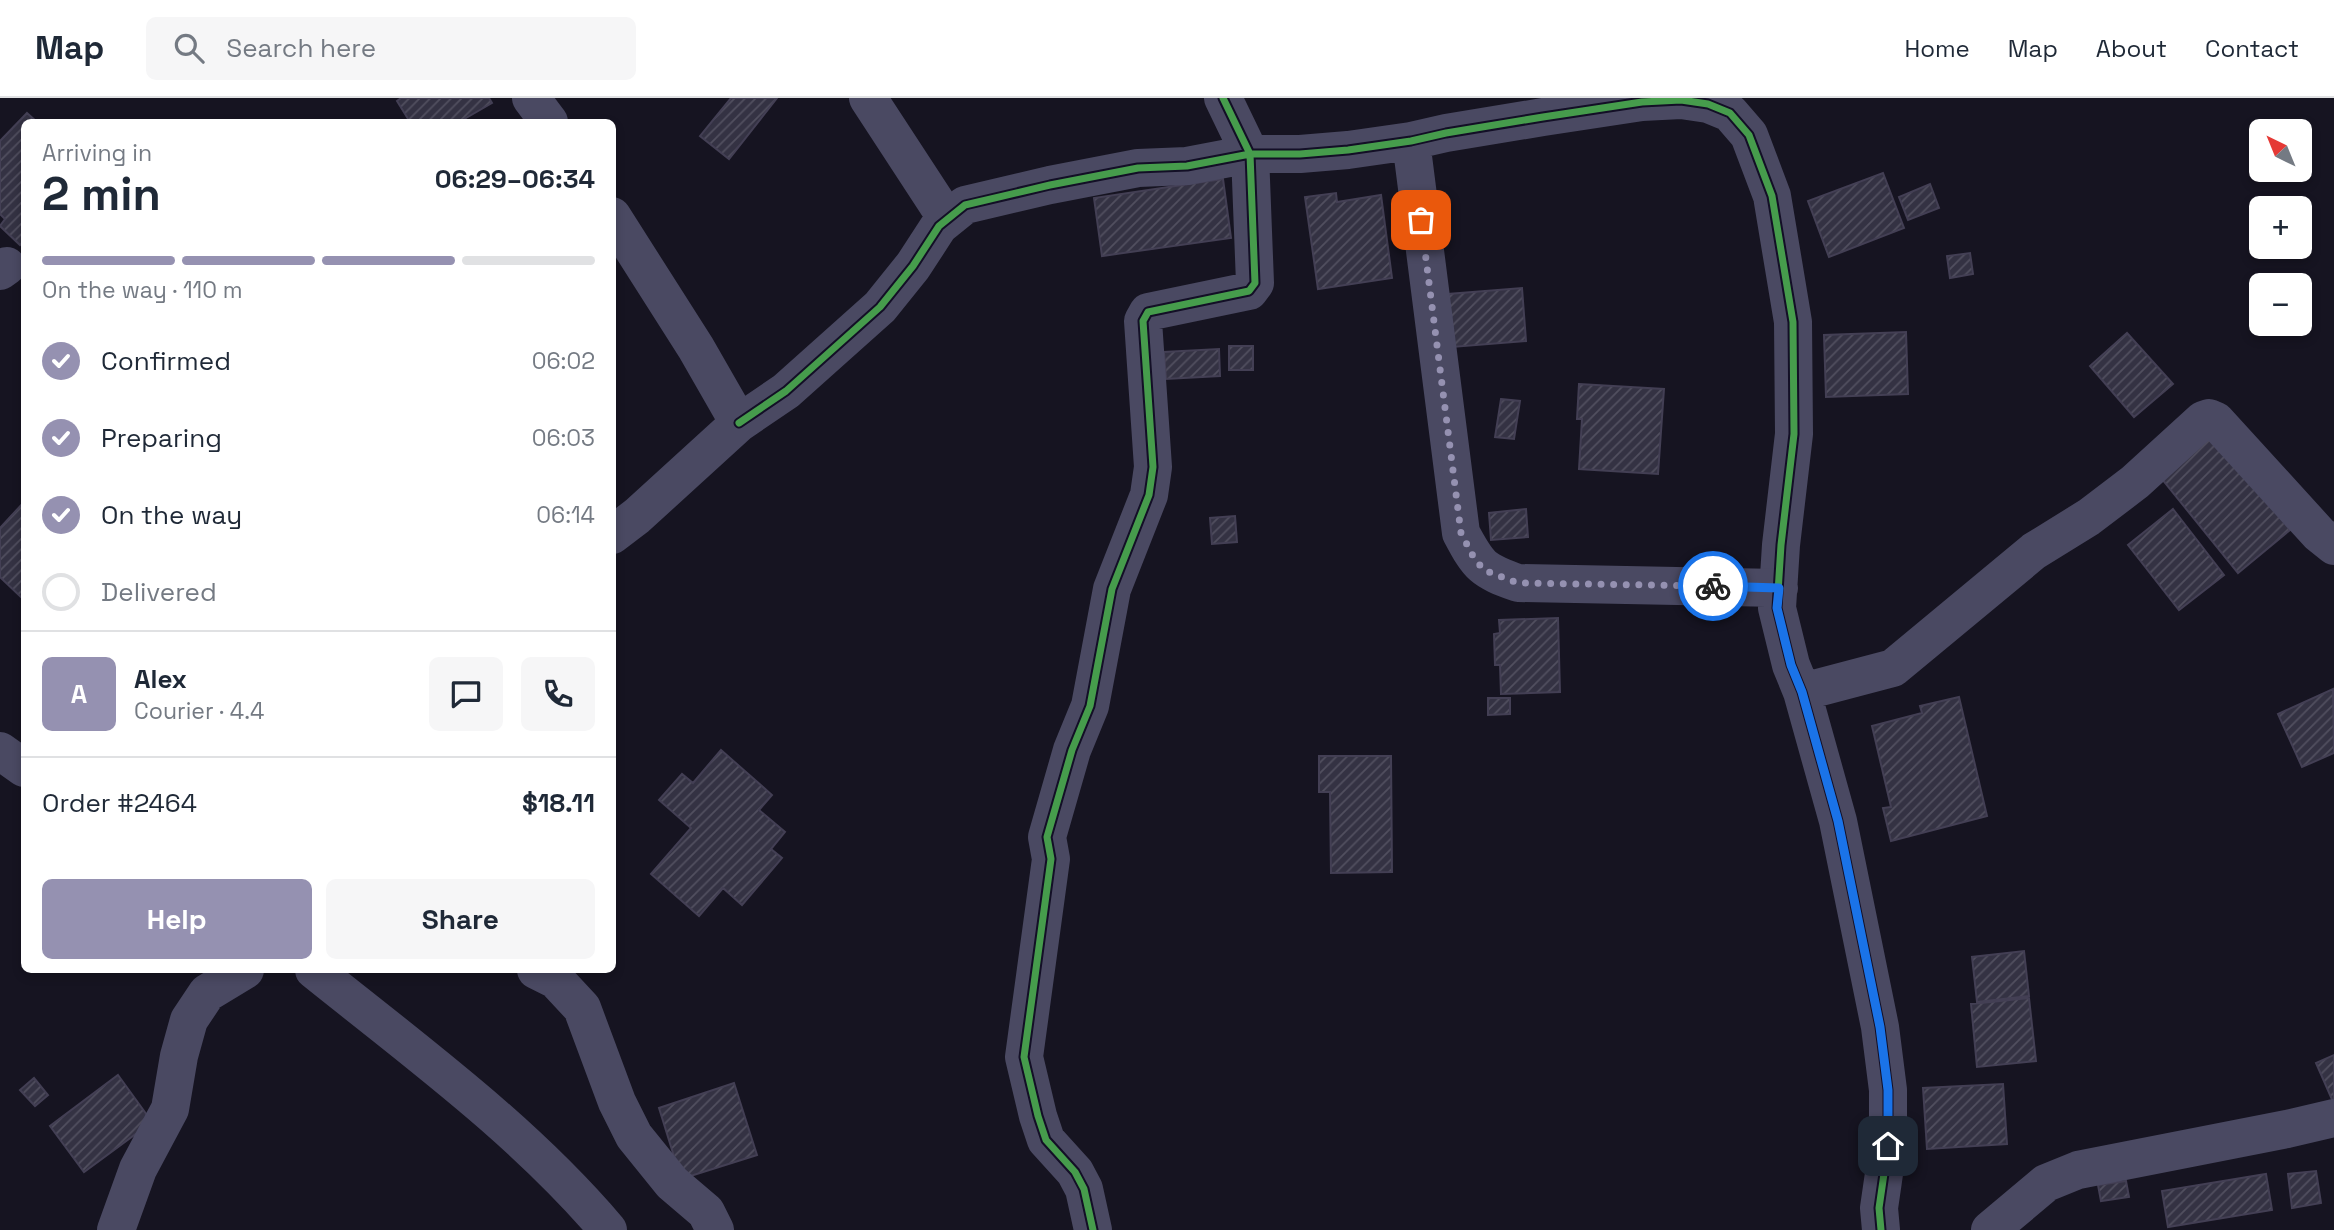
<!DOCTYPE html>
<meta charset="utf-8">
<style>
:root{--surface:#fff;--page:#f6f6f7;--text:#1f2937;--muted:#747a83;--line:#e0e1e3;--accent:#9591b1}
body{margin:0;font-family:"Space Grotesk",sans-serif;background:var(--page);color:var(--text);height:100vh;display:flex;flex-direction:column;font-size:26px;white-space:nowrap}
*{box-sizing:border-box;margin:0}
p{font-size:23px;color:var(--muted)}
.icon{flex:none;width:38px;height:38px;fill:none;stroke:currentColor;stroke-width:2;stroke-linecap:round;stroke-linejoin:round}
.map{position:relative;flex:1;overflow:hidden}
.drawer{position:absolute;left:21px;top:21px;width:595px;height:854px;display:flex;flex-direction:column;background:var(--surface);border-radius:10px;box-shadow:0 4px 10px #0003}
.drawer>*{flex:none}
.needle{width:46px;rotate:317deg}
.tools{position:absolute;left:2249px;top:21px;display:grid;gap:14px}
.tools a{display:grid;place-items:center;width:63px;height:63px;border-radius:10px;background:var(--surface);box-shadow:0 4px 10px #0003;font-size:35px}
.pin{position:absolute;display:grid;place-items:center;width:60px;height:60px;color:#fff;margin:-30px;border-radius:14px;box-shadow:0 4px 10px #0006}
.courier{position:absolute;display:grid;place-items:center;width:70px;height:70px;margin:-35px;border:5px solid #1a73e8;border-radius:50%;background:#fff;color:#222;box-shadow:0 2px 9px #0007}
.headline em{font-style:normal;font-weight:600}
.headline div{display:flex;flex-direction:column-reverse}
.headline{display:flex;align-items:center;justify-content:space-between;height:119px;padding:0 21px}
h1{font-size:46px;font-weight:600;line-height:52px}
.bar{display:grid;grid-template-columns:repeat(4,1fr);gap:10px 7px;align-content:center;height:84px;padding:0 21px}
.bar i{height:9px;border-radius:5px;background:var(--line)}
.bar .active{background:var(--accent)}
.bar p{grid-column:span 4}
.line{display:flex;align-items:center;gap:18px;padding:0 21px;border-top:2px solid var(--line)}
.line div{flex:1}
.round{display:grid;place-items:center;flex:none;width:74px;height:74px;border-radius:10px;background:var(--page)}
ol{padding:0 21px;list-style:none}
li{display:flex;align-items:center;gap:21px;height:77px}
li p{margin-inline-start:auto}
li .icon{padding:7px;border-radius:50%;background:var(--accent);color:#fff;stroke-width:4}
li:last-child{color:var(--muted)}
li i{width:38px;height:38px;border:4px solid var(--line);border-radius:50%}
.cta{display:flex;gap:14px;margin-top:auto;padding:14px 21px}
.cta a{flex:1;height:80px;border-radius:10px;background:var(--accent);color:#fff;font-size:28px;font-weight:600;line-height:80px;text-align:center}
.cta a+a{background:var(--page);color:var(--text)}
header{display:flex;align-items:center;gap:42px;box-sizing:border-box;height:98px;padding:0 35px;background:var(--surface);border-bottom:2px solid var(--line)}
header strong{font-size:33px}
nav{display:flex;gap:38px;margin-inline-start:auto;font-size:24px}
.search{width:490px;height:63px;background:var(--page);display:flex;align-items:center;gap:18px;box-sizing:border-box;padding:0 24px;border-radius:10px;color:var(--muted);font-size:26px}
.map>svg:first-child{display:block}
.building{fill:url(#building-hatch);stroke:#433f54;stroke-width:2}
.lines{fill:none;stroke-linecap:round;stroke-linejoin:round}
.minor{stroke:#4a4962;stroke-width:38}
.cycleway-casing{stroke:#130f26;stroke-width:11}
.cycleway{stroke:#469c4c;stroke-width:7}
.done{stroke:#9591b1;stroke-width:7;stroke-dasharray:0 12.6}
.route{stroke:#1a73e8;stroke-width:9}
</style>
<header>
<strong>Map</strong>
<div class="search"><svg class="icon" aria-label="search" viewBox="0 0 24 24"><circle cx="10" cy="10" r="6"/><path d="M15 15l6 6"/></svg>Search here</div>
<nav><a>Home</a><a>Map</a><a>About</a><a>Contact</a></nav>
</header>
<div class="map">
<svg width="2334" height="1132" viewBox="0 0 2334 1132">
<defs>
<pattern id="building-hatch" width="6" height="6" patternUnits="userSpaceOnUse" patternTransform="scale(1.75)"><rect width="6" height="6" fill="#343243"/><path d="M-1 1l2-2M0 6l6-6M5 7l2-2" fill="none" stroke="#514f5f"/></pattern>
</defs>
<rect width="100%" height="100%" fill="#161421"/>
<path class="building" d="M401 0H489L492 5 459 24H410L397 3Z
M731 0H777L729 61 700 38Z
M27 15 37 24H24V143L20 147 0 128 5 121 0 116V43Z
M1883 75 1904 130 1829 159 1808 103Z
M1223 81 1231 140 1102 158 1094 100Z
M1930 86 1939 110 1908 122 1899 99Z
M1336 95 1337 104 1381 97 1392 180 1318 191 1305 99Z
M1970 155 1973 176 1950 180 1947 158Z
M1522 190 1526 243 1452 249 1448 196Z
M1906 234 1908 296 1826 299 1824 237Z
M2127 235 2173 286 2134 319 2090 268Z
M1229 248H1253V272H1229Z
M1219 251 1220 278 1166 281 1164 254Z
M1579 286 1664 291 1658 376 1579 371 1582 321H1577Z
M1501 301 1520 303 1514 341 1495 339Z
M2210 333 2290 432 2238 475 2157 375Z
M24 404V502L0 479V430Z
M1526 411 1528 439 1491 442 1489 415Z
M2173 411 2224 477 2179 512 2128 447Z
M1235 418 1237 444 1212 446 1210 420Z
M1558 520 1560 594 1501 596 1500 567H1495L1494 536 1500 535 1499 522Z
M2333 591 2334 655 2302 669 2278 616Z
M1959 599 1987 718 1891 743 1883 710 1891 709 1872 628 1922 615 1920 608Z
M1488 600H1510V616L1488 617Z
M721 652 772 697 759 712 785 734 771 751 782 760 742 807 723 790 699 818 651 776 691 730 659 702 682 676 693 685Z
M1319 658H1391L1392 774 1331 775 1330 694H1319Z
M2024 853 2029 898 1977 904 1972 859Z
M2029 900 2036 963 1977 969 1971 906Z
M2334 957V1006L2316 965Z
M118 977 152 1024 84 1074 50 1028Z
M34 980 48 997 35 1008 20 992Z
M734 985 757 1057 681 1081 659 1010Z
M2003 986 2007 1046 1927 1051 1923 990Z
M2316 1073 2321 1105 2292 1110 2288 1076Z
M2266 1076 2272 1112 2168 1129 2162 1093Z
M2126 1083 2129 1099 2101 1103 2098 1087Z"/>
<g class="lines">
<path class="minor" d="M531 0 549 24
M868 0 947 121
M1223 0 1250 56H1300L1348 52 1411 43 1446 35 1543 19 1642 4 1681 2 1708 6 1730 15 1749 37 1772 98 1793 224 1794 336 1781 447 1777 510 1791 567 1802 594 1838 723 1880 929 1888 992V1048L1879 1110 1881 1132
M1411 43 1461 435C1479 469 1482 472 1518 485L1779 490
M612 118 696 250 739 325 637 418 612 437
M0 173 7 168
M739 325 786 293 880 209 913 168 939 128 965 107 1050 87 1138 70 1187 68 1250 56 1255 185 1249 193 1148 214 1143 223 1153 369 1149 397 1112 491 1090 608 1072 652 1047 739 1051 761 1024 959 1038 1018 1046 1042 1075 1074 1084 1091 1093 1132
M1802 594 1893 570 2034 453 2089 419 2135 384 2203 322 2209 320 2216 323 2319 436 2334 448
M0 653 24 670
M314 872C416 954 523 1032 608 1132
M536 872 556 882 582 910 617 1004 634 1038 672 1085 706 1114 715 1132
M116 1132 138 1071 170 1011 179 958 189 922 207 895 245 872
M1990 1132 2046 1085 2078 1072 2287 1031 2334 1020"/>
<defs>
<path id="cycleway" d="M1223 0 1250 56H1300L1348 52 1411 43 1446 35 1543 19 1642 4 1681 2 1708 6 1730 15 1749 37 1772 98 1793 224 1794 336 1781 447 1777 510 1791 567 1802 594 1838 723 1880 929 1888 992V1048L1879 1110 1881 1132
M739 325 786 293 880 209 913 168 939 128 965 107 1050 87 1138 70 1187 68 1250 56 1255 185 1249 193 1148 214 1143 223 1153 369 1149 397 1112 491 1090 608 1072 652 1047 739 1051 761 1024 959 1038 1018 1046 1042 1075 1074 1084 1091 1093 1132"/>
</defs>
<use href="#cycleway" class="cycleway-casing"/>
<use href="#cycleway" class="cycleway"/>
</g>
<g class="lines">
<path class="done" d="M1421 122 1461 435 1474 460 1484 472 1518 485 1713 488"/>
<path class="route" d="M1713 488 1779 490 1777 510 1791 567 1802 594 1838 723 1880 929 1888 992V1048"/>
</g>
</svg>
<div class="tools">
<a><svg class="needle" viewBox="-14 -14 28 28"><path d="M0-13l5 13h-10z" fill="#e53935"/><path d="M0 13l5-13h-10z" fill="#747a83"/></svg></a>
<a>+</a>
<a>−</a>
</div>
<div class="pin" style="left:1421px;top:122px;background:#ea580c"><svg class="icon" aria-label="bag" viewBox="0 0 24 24"><path d="M5 8h14l-1 12H6zM9 8a3 3 0 0 1 6 0"/></svg></div>
<div class="pin" style="left:1888px;top:1048px;background:#1f2937"><svg class="icon" aria-label="home" viewBox="0 0 24 24"><path d="M3 11l9-7 9 7M6 9v11h12V9"/></svg></div>
<div class="courier" style="left:1713px;top:488px"><svg class="icon" aria-label="bike" viewBox="0 0 24 24"><circle cx="6" cy="16" r="4"/><circle cx="18" cy="16" r="4"/><path d="M6 16l4-8h5l3 8M10 8l3 8H6M13 5h3"/></svg></div>
<section class="drawer">
<div class="headline"><div><h1>2 min</h1><p>Arriving in</p></div><em>06:29–06:34</em></div>
<div class="bar"><i class="active"></i><i class="active"></i><i class="active"></i><i></i><p>On the way · 110 m</p></div>
<ol>
<li><svg class="icon" aria-label="check" viewBox="0 0 24 24"><path d="M5 12l5 5 9-10"/></svg>Confirmed<p>06:02</p></li>
<li><svg class="icon" aria-label="check" viewBox="0 0 24 24"><path d="M5 12l5 5 9-10"/></svg>Preparing<p>06:03</p></li>
<li><svg class="icon" aria-label="check" viewBox="0 0 24 24"><path d="M5 12l5 5 9-10"/></svg>On the way<p>06:14</p></li>
<li><i></i>Delivered</li>
</ol>
<div class="line" style="height:126px"><b class="round" style="background:var(--accent);color:#fff">A</b><div><b>Alex</b><p>Courier · 4.4</p></div><a class="round"><svg class="icon" aria-label="chat" viewBox="0 0 24 24"><path d="M4 5h16v11H9l-5 4z"/></svg></a><a class="round"><svg class="icon" aria-label="phone" viewBox="0 0 24 24"><path d="M5 4h4l2 5-3 2q2 4 5 5l2-3 5 2v4C11 20 4 13 5 4z"/></svg></a></div>
<div class="line" style="height:91px"><div>Order #2464</div><b>$18.11</b></div>
<div class="cta"><a>Help</a><a>Share</a></div>
</section>
</div>
